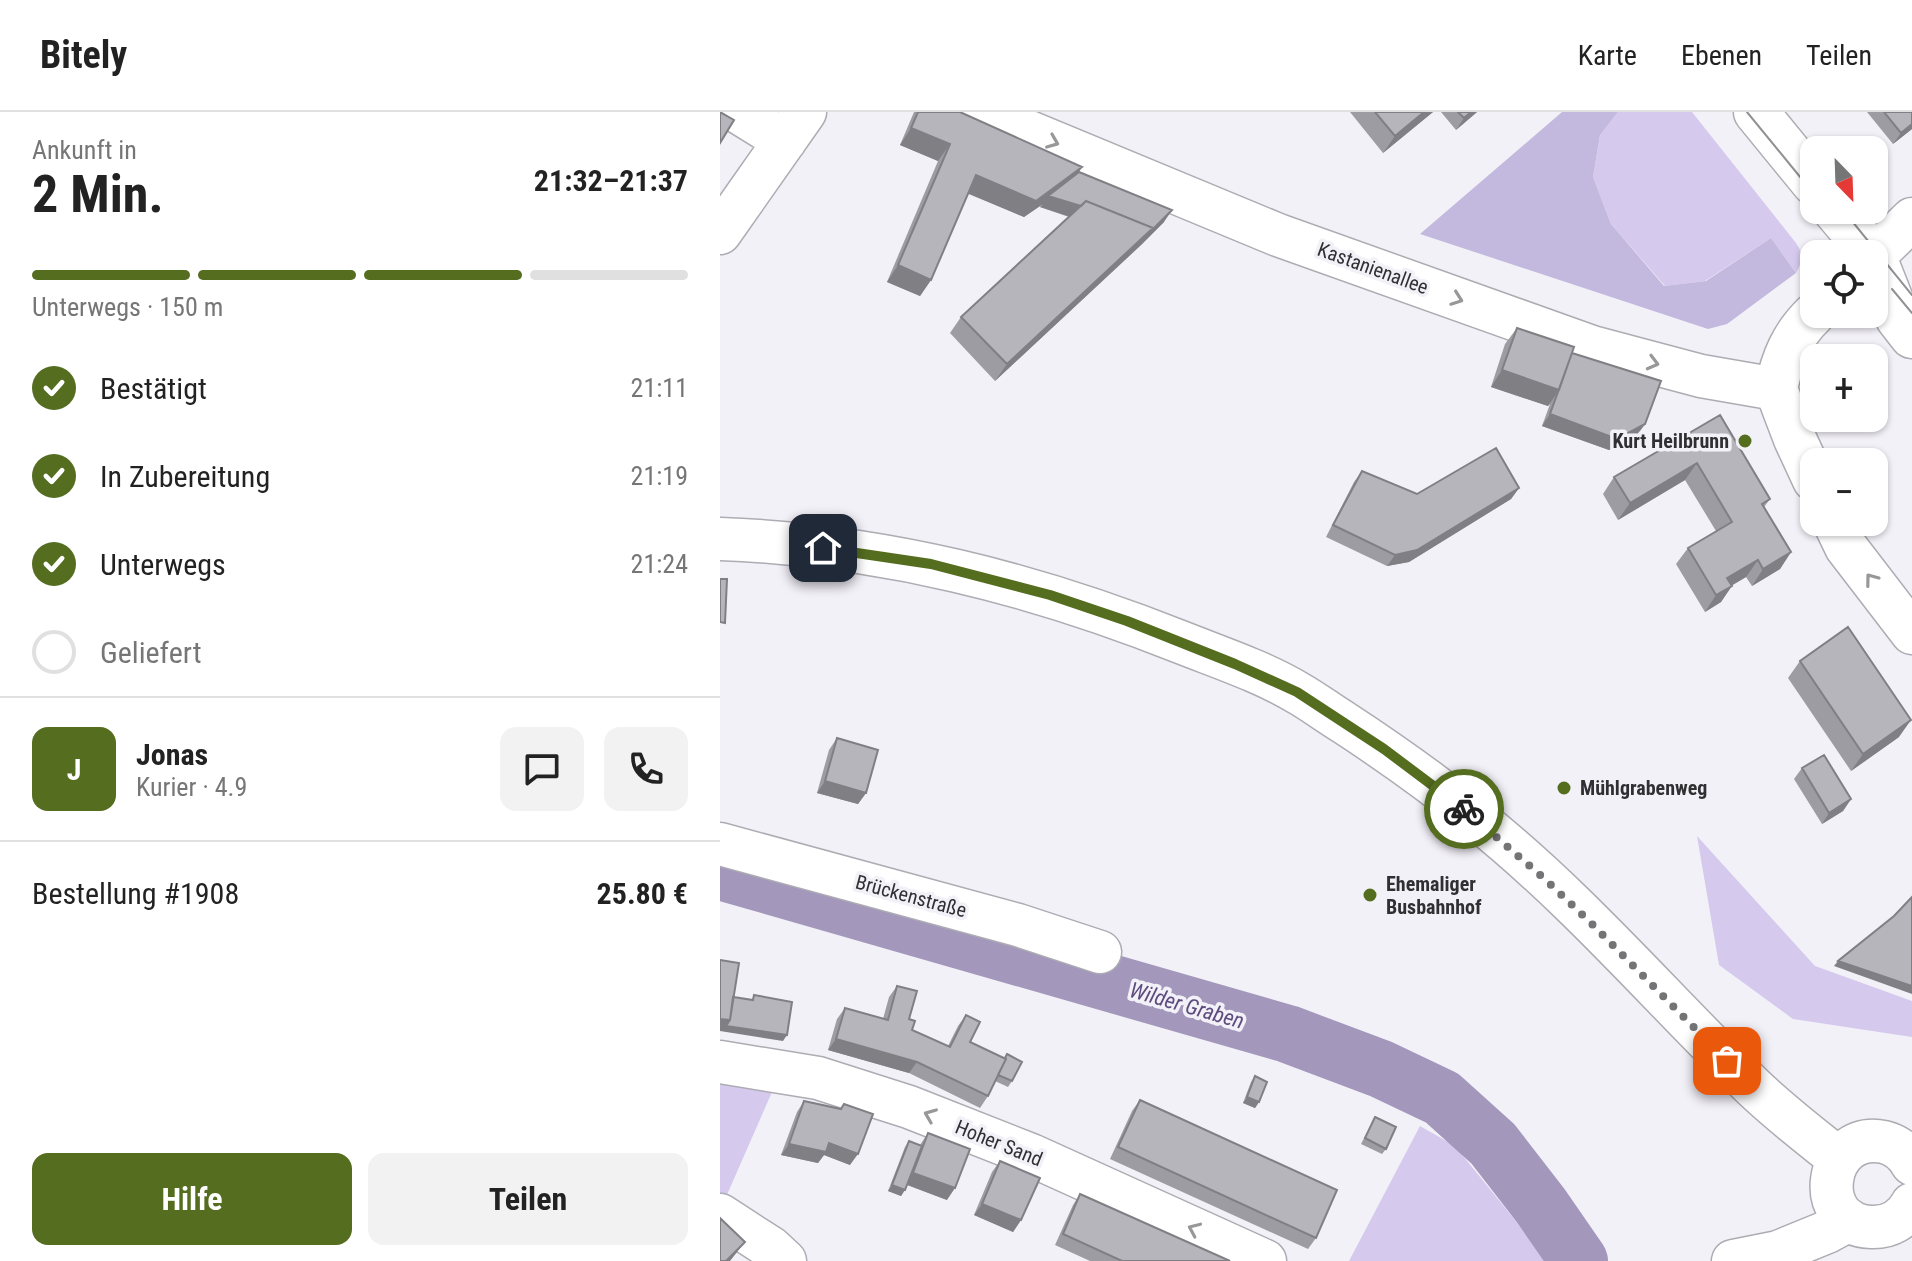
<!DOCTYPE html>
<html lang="de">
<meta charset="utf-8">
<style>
:root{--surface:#fff;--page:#f2f2f2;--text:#222;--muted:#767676;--line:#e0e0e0;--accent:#556d1f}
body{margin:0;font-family:"Roboto Condensed",sans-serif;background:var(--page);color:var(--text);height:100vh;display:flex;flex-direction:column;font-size:30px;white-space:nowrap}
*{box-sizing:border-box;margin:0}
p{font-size:26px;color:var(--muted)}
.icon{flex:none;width:44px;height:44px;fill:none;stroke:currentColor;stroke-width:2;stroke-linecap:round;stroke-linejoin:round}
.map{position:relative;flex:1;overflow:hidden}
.sheet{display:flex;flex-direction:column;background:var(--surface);width:720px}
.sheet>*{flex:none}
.needle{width:52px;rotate:157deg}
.buttons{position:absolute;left:1080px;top:24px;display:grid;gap:16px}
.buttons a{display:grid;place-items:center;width:88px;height:88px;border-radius:16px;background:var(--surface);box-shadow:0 2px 6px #0004;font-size:40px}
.pin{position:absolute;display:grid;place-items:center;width:68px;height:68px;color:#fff;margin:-34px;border-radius:16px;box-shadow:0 4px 12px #0006}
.courier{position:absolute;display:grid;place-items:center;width:80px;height:80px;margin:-40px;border:6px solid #556d1f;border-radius:50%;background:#fff;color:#222;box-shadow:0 2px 10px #0007}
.head em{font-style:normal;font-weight:700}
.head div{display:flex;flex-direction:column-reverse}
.head{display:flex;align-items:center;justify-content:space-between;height:136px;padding:0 32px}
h1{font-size:52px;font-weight:700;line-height:60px}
.bar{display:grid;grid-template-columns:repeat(4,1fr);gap:12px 8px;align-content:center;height:96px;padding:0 32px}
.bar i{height:10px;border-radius:6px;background:var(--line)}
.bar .selected{background:var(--accent)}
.bar p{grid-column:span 4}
.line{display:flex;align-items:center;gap:20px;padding:0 32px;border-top:2px solid var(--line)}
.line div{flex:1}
.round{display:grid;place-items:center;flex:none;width:84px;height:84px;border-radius:16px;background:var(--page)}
ol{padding:0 32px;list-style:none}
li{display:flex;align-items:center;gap:24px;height:88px}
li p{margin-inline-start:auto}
li .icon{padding:8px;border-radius:50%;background:var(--accent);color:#fff;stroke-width:4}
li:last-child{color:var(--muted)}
li i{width:44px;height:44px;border:4px solid var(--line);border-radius:50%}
.action{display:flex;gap:16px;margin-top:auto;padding:16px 32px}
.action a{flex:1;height:92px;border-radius:16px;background:var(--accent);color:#fff;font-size:32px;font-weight:700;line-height:92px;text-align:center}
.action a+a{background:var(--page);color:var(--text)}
header{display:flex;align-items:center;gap:48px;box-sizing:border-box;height:112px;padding:0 40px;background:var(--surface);border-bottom:2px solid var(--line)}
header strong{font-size:38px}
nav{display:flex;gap:44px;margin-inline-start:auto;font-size:28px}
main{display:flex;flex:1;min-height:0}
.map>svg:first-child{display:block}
.green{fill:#d5c9ee}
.forest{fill:#c3b8dd}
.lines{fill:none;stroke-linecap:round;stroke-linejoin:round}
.river{stroke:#a397bc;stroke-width:58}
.minor-casing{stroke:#aeacb3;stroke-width:45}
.major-casing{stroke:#aeacb3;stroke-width:47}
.minor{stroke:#fff;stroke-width:42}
.major{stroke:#fff;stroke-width:44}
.tram{stroke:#919094;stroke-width:2}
.wall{fill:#9d9ca2}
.shaded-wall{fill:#807f84}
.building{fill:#b7b5bc;stroke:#807f84;stroke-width:2}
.oneway{stroke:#989898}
.done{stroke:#747477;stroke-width:8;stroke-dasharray:0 14.4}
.route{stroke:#556d1f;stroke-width:10}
.poi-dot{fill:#556d1f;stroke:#f3f1f8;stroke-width:3}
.labels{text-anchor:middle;stroke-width:7;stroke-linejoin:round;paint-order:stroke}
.street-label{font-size:20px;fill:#303032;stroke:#f3f1f8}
.poi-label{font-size:20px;font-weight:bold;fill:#303032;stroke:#f3f1f8;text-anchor:start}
.water-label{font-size:22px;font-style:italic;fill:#5d4b7e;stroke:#f3f1f8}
</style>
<header>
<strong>Bitely</strong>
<nav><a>Karte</a><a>Ebenen</a><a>Teilen</a></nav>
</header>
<main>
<section class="sheet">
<div class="head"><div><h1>2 Min.</h1><p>Ankunft in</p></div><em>21:32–21:37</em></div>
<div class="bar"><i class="selected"></i><i class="selected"></i><i class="selected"></i><i></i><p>Unterwegs · 150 m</p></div>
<ol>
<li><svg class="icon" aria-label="check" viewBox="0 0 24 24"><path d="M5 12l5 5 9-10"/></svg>Bestätigt<p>21:11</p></li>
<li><svg class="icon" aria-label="check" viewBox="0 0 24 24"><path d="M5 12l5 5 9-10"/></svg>In Zubereitung<p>21:19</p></li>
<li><svg class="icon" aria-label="check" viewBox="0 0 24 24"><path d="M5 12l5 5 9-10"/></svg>Unterwegs<p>21:24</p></li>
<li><i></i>Geliefert</li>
</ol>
<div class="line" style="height:144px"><b class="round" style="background:var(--accent);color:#fff">J</b><div><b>Jonas</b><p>Kurier · 4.9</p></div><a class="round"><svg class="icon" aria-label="chat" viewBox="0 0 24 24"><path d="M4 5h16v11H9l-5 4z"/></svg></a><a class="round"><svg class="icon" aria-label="phone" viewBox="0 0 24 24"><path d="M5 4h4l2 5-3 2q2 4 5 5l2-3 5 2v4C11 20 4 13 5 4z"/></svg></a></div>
<div class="line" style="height:104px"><div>Bestellung #1908</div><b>25.80 €</b></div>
<div class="action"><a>Hilfe</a><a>Teilen</a></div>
</section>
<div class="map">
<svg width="1192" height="1149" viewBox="0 0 1192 1149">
<rect width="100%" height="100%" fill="#f3f1f8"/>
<path class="green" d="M898 0H972L1076 131C1084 143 1083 148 1076 161L1051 126 985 169 945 174 891 112 873 65 880 23Z
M977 724 1095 854 1192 889V925L1073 907 999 853Z
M0 972 52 980 6 1085 0 1083Z
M700 1014 735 1034 828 1149H629Z"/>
<path class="forest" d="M842 0H898L880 23 873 65 891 112 944 174 986 169 1051 126 1076 161 1007 212 988 217 700 122Z"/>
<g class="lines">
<path class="river" d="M0 759 568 922 661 957 722 986 773 1032 821 1094 859 1149"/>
<defs>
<path id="minor" d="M18 0 65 29
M261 0 558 123 872 235 981 264 1056 277
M0 121 85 0
M1154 144 1192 107
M1056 277 1075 327 1094 368
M1056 277C1062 247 1072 223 1094 202
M1114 410 1126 435 1192 521
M0 427C163 433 312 471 463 531 501 546 543 560 578 581 594 590 608 601 623 610 669 640 714 672 757 707 856 786 938 882 1028 970 1056 998 1088 1022 1119 1047
M0 732 298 813 380 840
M0 950 98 966 189 995 311 1043 545 1149
M1192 1052C1186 1041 1176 1033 1164 1030 1103 1018 1091 1113 1151 1115 1169 1116 1184 1107 1192 1092
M0 1103 51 1136 65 1149
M1013 1149 1058 1140 1107 1120 1129 1108"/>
<path id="major" d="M1036 0 1094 71
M1115 98 1152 142
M1154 145 1178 206 1192 224"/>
</defs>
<use href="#minor" class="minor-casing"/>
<use href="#major" class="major-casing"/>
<use href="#minor" class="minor"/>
<use href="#major" class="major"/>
<path class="tram" d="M1027 0 1094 82
M1123 98 1192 183
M1172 177 1192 201"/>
</g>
<path class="wall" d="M194 0H240L362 55 359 60 444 110 421 133 275 269 230 221 241 205 349 105 320 95 323 92 304 105 248 81 211 168 200 184 167 170 218 49 180 33Z
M630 0H713L663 41Z
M721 0H757L736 18Z
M1147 0H1192V17L1173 32Z
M797 216 852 241 925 312 917 323 889 338 822 314 830 292 828 294 771 275 785 232Z
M1000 303 1050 387 1044 395 1071 440 1060 457 1032 474 1026 465 1012 473 1001 490 985 500 956 452 968 436 996 419 965 368 898 408 883 382 894 365Z
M642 359 697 382 799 376 791 387 689 450 667 454 606 425 634 370Z
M1080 549 1179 625 1131 659 1068 566Z
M117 626 146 681 138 692 97 681 109 638Z
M1082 656 1131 687 1123 699 1102 712 1074 667Z
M177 874 192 918 228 934 238 914 246 903 250 930 284 946 287 942 292 969 288 975 275 969 268 984 260 996 189 961 108 938 117 907 125 896 163 907 169 885Z
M535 964 539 990 535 996 523 991 531 970Z
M420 988 596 1126 588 1137 390 1047 412 999Z
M84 989 120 997 124 992 130 1053 104 1043 98 1051 61 1043 77 1000Z
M655 1005 666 1037 662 1042 641 1032Z
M208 1021 227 1088 187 1073 181 1084 168 1079 185 1035 189 1029 200 1033Z
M280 1049 301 1108 293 1120 254 1103 272 1060Z
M360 1082 510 1149H370L335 1133 353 1093Z"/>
<path class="shaded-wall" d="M704 0H713L663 41 675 24Z
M751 0H757L736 18 744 6Z
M1192 12V17L1173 32 1181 21Z
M191 16 230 32 218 49 180 33Z
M362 55 351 71 452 98 444 110 421 133 275 269 287 252 354 106 320 95 323 92 304 105 244 80 256 63Z
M178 153 211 168 200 184 167 170Z
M782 258 839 278 828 294 771 275Z
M830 302 925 312 917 323 889 338 822 314Z
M977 351 965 368 898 408 910 391Z
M799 376 791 387 689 450 667 454 675 443Z
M1071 440 1060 457 1032 474 1043 457Z
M1038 448 1026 465 996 483 1007 466Z
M1012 474 1001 490 985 500 996 483Z
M1191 608 1179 625 1131 659 1143 642Z
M105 669 146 681 138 692 97 681Z
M1131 687 1123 699 1102 712 1109 701Z
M1118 849 1192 874V882L1114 854Z
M0 907 10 908 67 923 63 929 0 919Z
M116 927 197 950 189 961 108 938Z
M527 985 539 990 535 996 523 991Z
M109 1031 138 1042 130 1053 104 1043 98 1051 61 1043 69 1032Z
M193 1061 235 1076 227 1088 185 1072Z
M172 1073 185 1078 181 1084 168 1079Z
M262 1092 301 1108 293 1120 254 1103Z
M25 1130 10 1149H6Z"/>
<path class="building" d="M0 0 14 8 0 31Z
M198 0H240L362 55 316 89 256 63 211 168 178 153 230 32 191 16Z
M655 0H704L675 24Z
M738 0H751L744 6Z
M1164 0H1192V12L1181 21Z
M359 60 452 98 429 121 433 116 366 89 361 94 328 84Z
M366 89 433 116 287 252 241 205Z
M797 216 854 235 839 278 782 258Z
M852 241 941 269 925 312 897 327 830 302Z
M1000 303 1050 387 1042 392 1071 440 1043 457 1038 448 1007 466 1012 474 996 483 968 436 1012 410 977 351 910 391 894 365Z
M776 336 799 376 697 438 675 443 613 413 642 359 697 382Z
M0 467H7L5 511 0 510Z
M1128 515 1191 608 1143 642 1080 549Z
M117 626 158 638 146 681 105 669Z
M1104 643 1131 687 1109 701 1082 656Z
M1192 785V874L1118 849 1174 804Z
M0 848 19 851 10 908 0 907Z
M177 874 197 879 189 907 195 909 192 918 230 935 246 903 260 910 250 930 286 947 268 984 197 950 116 927 125 896 168 908Z
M34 883 72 890 67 923 6 914 10 908 13 885 33 888Z
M287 942 302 950 292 969 278 963 286 947 285 946Z
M535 964 547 970 539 990 527 985Z
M420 988 617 1078 596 1126 398 1035Z
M84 989 121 997 124 992 153 1002 138 1042 109 1031 106 1040 69 1032Z
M655 1005 676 1015 666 1037 645 1026Z
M208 1021 250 1037 235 1076 193 1061Z
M189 1029 202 1034 185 1078 172 1073Z
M280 1049 320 1066 301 1108 262 1092Z
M360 1082 510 1149H402L343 1122Z
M0 1106 25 1130 6 1149H0Z"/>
<defs><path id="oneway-chevron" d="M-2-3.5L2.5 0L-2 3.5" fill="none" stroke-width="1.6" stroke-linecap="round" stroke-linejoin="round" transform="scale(2)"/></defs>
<g class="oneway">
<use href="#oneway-chevron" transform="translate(333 30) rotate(22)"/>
<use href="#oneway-chevron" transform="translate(737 187) rotate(20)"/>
<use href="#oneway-chevron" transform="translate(933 251) rotate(15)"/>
<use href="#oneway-chevron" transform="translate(1151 467) rotate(-127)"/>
<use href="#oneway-chevron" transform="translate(210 1003) rotate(-158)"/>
<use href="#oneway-chevron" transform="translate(474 1117) rotate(-156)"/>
</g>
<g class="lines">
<path class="done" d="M744 697 827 769 873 813 1007 949"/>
<path class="route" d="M103 436 211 452 330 483 407 509 515 552 577 580 664 637 744 697"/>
</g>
<g class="poi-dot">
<circle cx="1025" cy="329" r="8"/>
<circle cx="844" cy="676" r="8"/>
<circle cx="650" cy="783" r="8"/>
</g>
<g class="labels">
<g class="street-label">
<text transform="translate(653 156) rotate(20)" y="7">Kastanienallee</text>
<text transform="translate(191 784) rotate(15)" y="7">Brückenstraße</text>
<text transform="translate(279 1031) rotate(22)" y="7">Hoher Sand</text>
</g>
<g class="poi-label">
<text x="1009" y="336" text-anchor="end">Kurt Heilbrunn</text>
<text x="860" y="683">Mühlgrabenweg</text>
<text x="666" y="779">Ehemaliger<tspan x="666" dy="23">Busbahnhof</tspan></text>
</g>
<g class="water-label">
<text transform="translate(467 893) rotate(16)" y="8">Wilder Graben</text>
</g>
</g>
</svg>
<div class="buttons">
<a><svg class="needle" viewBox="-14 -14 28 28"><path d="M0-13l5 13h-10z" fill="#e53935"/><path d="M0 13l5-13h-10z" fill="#767676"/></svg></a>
<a><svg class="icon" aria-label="locate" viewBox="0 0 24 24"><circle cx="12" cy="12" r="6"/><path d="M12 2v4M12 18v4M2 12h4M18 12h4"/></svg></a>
<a>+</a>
<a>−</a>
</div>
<div class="pin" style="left:1007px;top:949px;background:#ea580c"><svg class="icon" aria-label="bag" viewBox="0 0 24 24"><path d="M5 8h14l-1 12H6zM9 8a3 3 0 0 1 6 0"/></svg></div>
<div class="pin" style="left:103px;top:436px;background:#1f2937"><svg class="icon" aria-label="home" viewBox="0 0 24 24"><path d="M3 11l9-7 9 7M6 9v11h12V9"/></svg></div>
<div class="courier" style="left:744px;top:697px"><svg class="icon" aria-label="bike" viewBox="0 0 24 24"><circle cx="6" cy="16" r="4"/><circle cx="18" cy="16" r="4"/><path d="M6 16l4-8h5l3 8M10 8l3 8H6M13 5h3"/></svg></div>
</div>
</main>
